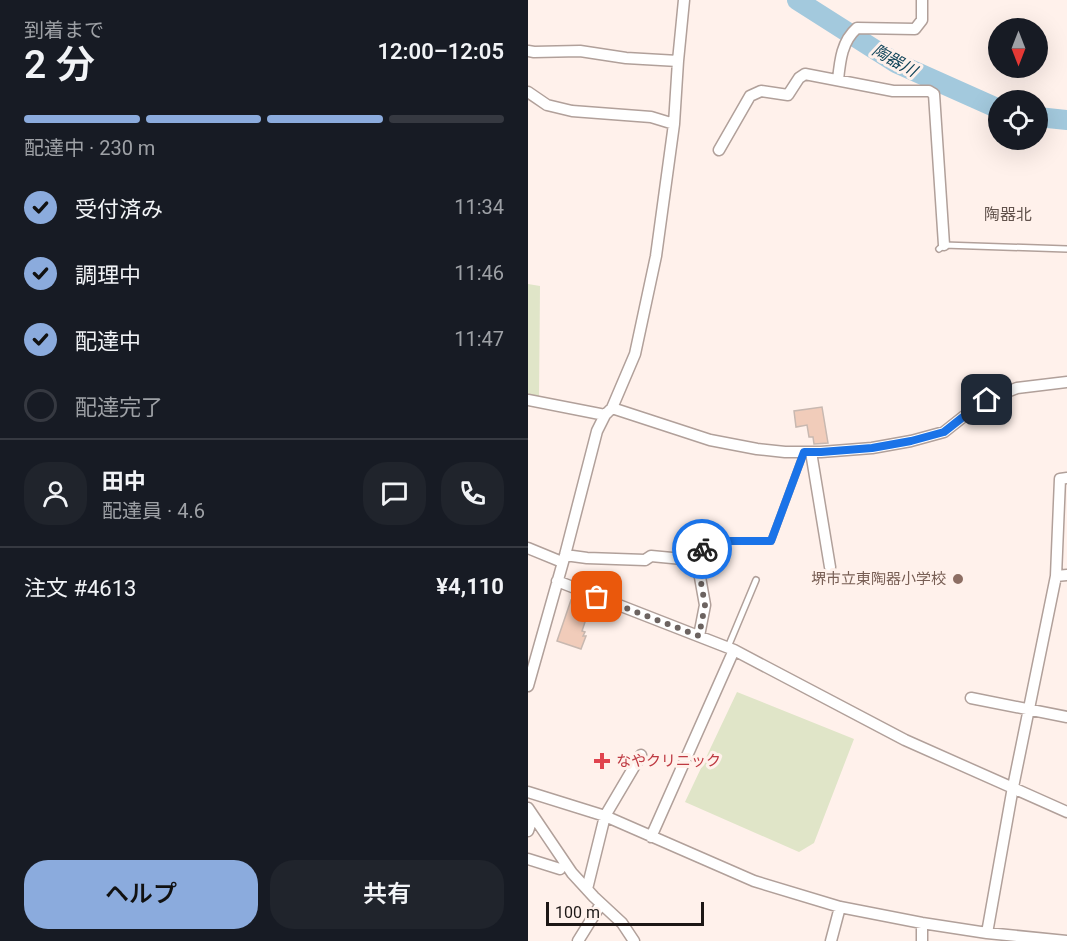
<!DOCTYPE html>
<html lang="ja">
<meta charset="utf-8">
<style>
:root{--surface:#171b24;--page:#20242c;--text:#f1f3f6;--muted:#9ea1a6;--line:#363941;--accent:#8babdd}
body{margin:0;font-family:Roboto,"Noto Sans JP",sans-serif;background:var(--page);color:var(--text);height:100vh;display:flex;flex-direction:column;font-size:22px;white-space:nowrap}
*{box-sizing:border-box;margin:0}
p{font-size:20px;color:var(--muted)}
.icon{flex:none;width:33px;height:33px;fill:none;stroke:currentColor;stroke-width:2;stroke-linecap:round;stroke-linejoin:round}
.map{position:relative;flex:1;overflow:hidden}
.details{display:flex;flex-direction:column;background:var(--surface);width:528px}
.details>*{flex:none}
.needle{width:39px;rotate:180deg}
.fabs{position:absolute;left:460px;top:18px;display:grid;gap:12px}
.fabs a{display:grid;place-items:center;width:60px;height:60px;border-radius:50%;background:var(--surface);box-shadow:0 6px 24px #0002;font-size:30px}
.scale{position:absolute;left:18px;bottom:15px;width:158px;box-sizing:border-box;padding-left:6px;border:3px solid #1d1715;border-top:0;font-size:16px;line-height:21px;white-space:nowrap;color:#1d1715;-webkit-text-stroke:4px #fff1eb;paint-order:stroke}
.pin{position:absolute;display:grid;place-items:center;width:51px;height:51px;color:#fff;margin:-26px;border-radius:12px;box-shadow:0 3px 9px #0006}
.courier{position:absolute;display:grid;place-items:center;width:60px;height:60px;margin:-30px;border:4px solid #1a73e8;border-radius:50%;background:#fff;color:#222;box-shadow:0 2px 8px #0007}
.headline em{font-style:normal;font-weight:600}
.headline div{display:flex;flex-direction:column-reverse}
.headline{display:flex;align-items:center;justify-content:space-between;height:102px;padding:0 24px}
h1{font-size:39px;font-weight:600;line-height:45px}
.bar{display:grid;grid-template-columns:repeat(4,1fr);gap:9px 6px;align-content:center;height:72px;padding:0 24px}
.bar i{height:8px;border-radius:4px;background:var(--line)}
.bar .selected{background:var(--accent)}
.bar p{grid-column:span 4}
.line{display:flex;align-items:center;gap:15px;padding:0 24px;border-top:2px solid var(--line)}
.line div{flex:1}
.round{display:grid;place-items:center;flex:none;width:63px;height:63px;border-radius:24px;background:var(--page)}
ol{padding:0 24px;list-style:none}
li{display:flex;align-items:center;gap:18px;height:66px}
li p{margin-inline-start:auto}
li .icon{padding:6px;border-radius:50%;background:var(--accent);color:#111;stroke-width:4}
li:last-child{color:var(--muted)}
li i{width:33px;height:33px;border:3px solid var(--line);border-radius:50%}
.button{display:flex;gap:12px;margin-top:auto;padding:12px 24px}
.button a{flex:1;height:69px;border-radius:24px;background:var(--accent);color:#111;font-size:24px;font-weight:600;line-height:69px;text-align:center}
.button a+a{background:var(--page);color:var(--text)}
main{display:flex;flex:1;min-height:0}
.map>svg:first-child{display:block}
.green{fill:#e0e5c8}
.lines{fill:none;stroke-linecap:round;stroke-linejoin:round}
.river{stroke:#a3c9dd;stroke-width:20}
.building{fill:#f1ccba;stroke:#c8b8b0;stroke-width:1.5}
.service-casing{stroke:#b1a09a;stroke-width:8}
.minor-casing{stroke:#b1a09a;stroke-width:13}
.service{stroke:#fff;stroke-width:5}
.minor{stroke:#fff;stroke-width:10}
.done{stroke:#6c6360;stroke-width:6;stroke-dasharray:0 10.8}
.route{stroke:#1a73e8;stroke-width:8}
.education-dot{fill:#8d6e63;stroke:#fff1eb;stroke-width:2}
.health-dot{fill:#e0444e;stroke:#fff1eb;stroke-width:2}
.labels{text-anchor:middle;stroke-width:6;stroke-linejoin:round;paint-order:stroke}
.education-label{font-size:15px;fill:#785e54;stroke:#fff1eb;text-anchor:end}
.health-label{font-size:15px;fill:#be3a42;stroke:#fff1eb;text-anchor:start}
.water-label{font-size:16px;font-style:italic;fill:#114459;stroke:#fff1eb}
.neighbourhood-label{font-size:16px;fill:#62534d;stroke:#fff1eb}
</style>
<main>
<section class="details">
<div class="headline"><div><h1>2 分</h1><p>到着まで</p></div><em>12:00–12:05</em></div>
<div class="bar"><i class="selected"></i><i class="selected"></i><i class="selected"></i><i></i><p>配達中 · 230 m</p></div>
<ol>
<li><svg class="icon" aria-label="check" viewBox="0 0 24 24"><path d="M5 12l5 5 9-10"/></svg>受付済み<p>11:34</p></li>
<li><svg class="icon" aria-label="check" viewBox="0 0 24 24"><path d="M5 12l5 5 9-10"/></svg>調理中<p>11:46</p></li>
<li><svg class="icon" aria-label="check" viewBox="0 0 24 24"><path d="M5 12l5 5 9-10"/></svg>配達中<p>11:47</p></li>
<li><i></i>配達完了</li>
</ol>
<div class="line" style="height:108px"><a class="round"><svg class="icon" aria-label="person" viewBox="0 0 24 24"><circle cx="12" cy="8" r="4"/><path d="M4 21q1-7 8-7t8 7"/></svg></a><div><b>田中</b><p>配達員 · 4.6</p></div><a class="round"><svg class="icon" aria-label="chat" viewBox="0 0 24 24"><path d="M4 5h16v11H9l-5 4z"/></svg></a><a class="round"><svg class="icon" aria-label="phone" viewBox="0 0 24 24"><path d="M5 4h4l2 5-3 2q2 4 5 5l2-3 5 2v4C11 20 4 13 5 4z"/></svg></a></div>
<div class="line" style="height:78px"><div>注文 #4613</div><b>¥4,110</b></div>
<div class="button"><a>ヘルプ</a><a>共有</a></div>
</section>
<div class="map">
<svg width="539" height="941" viewBox="0 0 539 941">
<rect width="100%" height="100%" fill="#fff1eb"/>
<path class="green" d="M0 284 12 286 11 398 0 396Z
M209 692 326 739 286 843 271 852 157 802Z"/>
<g class="lines">
<path class="river" d="M269 0 368 63 471 109
M510 117 539 120"/>
</g>
<path class="building" d="M294 407 300 443 286 444 285 437H281L279 425 268 427 266 411Z
M43 600 62 607 54 631 57 632 55 636H58L53 649 29 641Z"/>
<g class="lines">
<defs>
<path id="service" d="M411 249 416 245 539 249
M165 560 172 561 176 541H243L276 452
M200 647 228 580"/>
<path id="minor" d="M0 51 6 52 52 51 98 58 150 61
M310 80C312 60 314 41 329 28L387 29 394 20V0
M0 92 19 105 44 111 123 117 146 124
M191 150 222 96 233 91 260 95 271 78 277 74 365 91H401L406 94 416 245
M0 400 77 415
M84 408 182 440 229 449 257 452H293L344 448 383 441 416 432 454 402 489 388 539 382
M283 452 302 567
M0 548 34 562
M37 555 59 558 117 560 123 556 165 560 172 577 177 605 171 636
M528 576 532 479 539 478
M29 581 206 650 377 740 539 812
M0 686 37 555 69 431 77 415 84 408 107 354 128 256 146 124 150 61 156 0
M443 698 539 717
M0 792 77 816 226 881 312 907 394 923 459 933 539 941
M0 808 44 873 66 897 94 923 106 941
M0 831 5 816
M123 837 206 650
M0 859 32 869
M59 889 77 816 113 755
M459 933 485 787 528 576 539 575
M50 941 73 904
M303 941 312 907
M394 941V923"/>
</defs>
<use href="#service" class="service-casing"/>
<use href="#minor" class="minor-casing"/>
<use href="#service" class="service"/>
<use href="#minor" class="minor"/>
</g>
<g class="lines">
<path class="done" d="M69 597 171 636 177 605 172 577 165 561H172L174 549"/>
<path class="route" d="M174 549 176 541H243L276 452H293L344 448 383 441 416 432 454 402 459 400"/>
</g>
<circle class="education-dot" cx="430" cy="579" r="6"/>
<path class="health-dot" d="M71 752h6v6h6v6h-6v6h-6v-6h-6v-6h6z"/>
<g class="labels">
<g class="education-label">
<text x="418" y="584">堺市立東陶器小学校</text>
</g>
<g class="health-label">
<text x="88" y="766">なやクリニック</text>
</g>
<g class="water-label">
<text transform="translate(367 60) rotate(29)" y="6">陶器川</text>
</g>
<g class="neighbourhood-label">
<text x="480" y="220">陶器北</text>
</g>
</g>
</svg>
<div class="fabs">
<a><svg class="needle" viewBox="-14 -14 28 28"><path d="M0-13l5 13h-10z" fill="#e53935"/><path d="M0 13l5-13h-10z" fill="#9ea1a6"/></svg></a>
<a><svg class="icon" aria-label="locate" viewBox="0 0 24 24"><circle cx="12" cy="12" r="6"/><path d="M12 2v4M12 18v4M2 12h4M18 12h4"/></svg></a>
</div>
<div class="scale">100 m</div>
<div class="pin" style="left:69px;top:597px;background:#ea580c"><svg class="icon" aria-label="bag" viewBox="0 0 24 24"><path d="M5 8h14l-1 12H6zM9 8a3 3 0 0 1 6 0"/></svg></div>
<div class="pin" style="left:459px;top:400px;background:#1f2937"><svg class="icon" aria-label="home" viewBox="0 0 24 24"><path d="M3 11l9-7 9 7M6 9v11h12V9"/></svg></div>
<div class="courier" style="left:174px;top:549px"><svg class="icon" aria-label="bike" viewBox="0 0 24 24"><circle cx="6" cy="16" r="4"/><circle cx="18" cy="16" r="4"/><path d="M6 16l4-8h5l3 8M10 8l3 8H6M13 5h3"/></svg></div>
</div>
</main>
